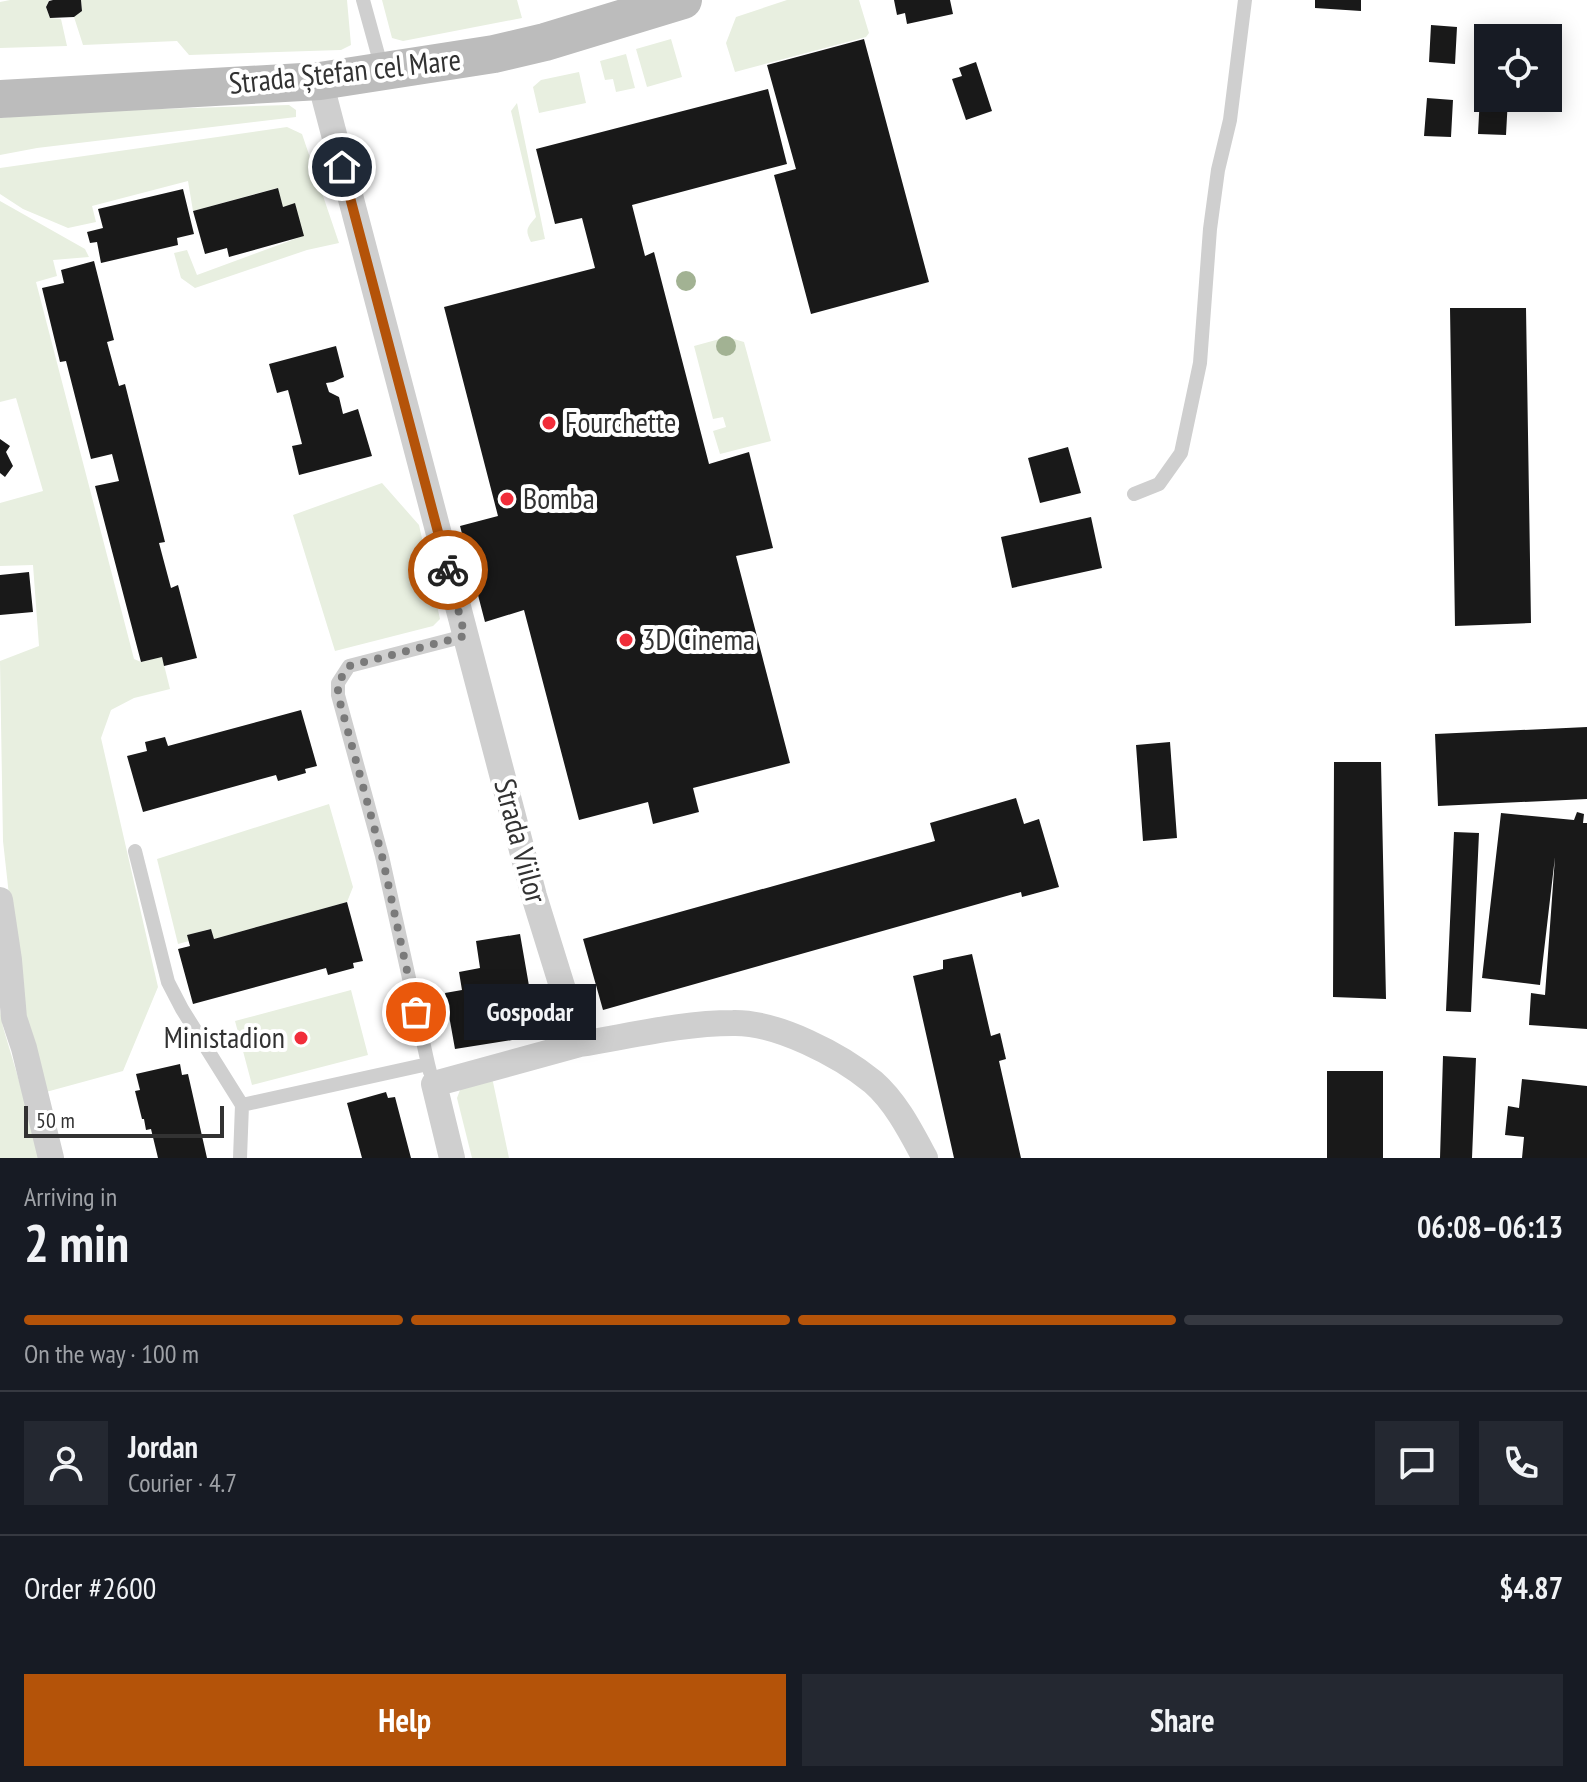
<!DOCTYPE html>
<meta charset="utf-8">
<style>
:root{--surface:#171b24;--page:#242831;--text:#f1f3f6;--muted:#9ea1a6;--line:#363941;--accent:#b45309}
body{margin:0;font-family:"PT Sans Narrow",sans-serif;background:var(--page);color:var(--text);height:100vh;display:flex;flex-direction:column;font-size:30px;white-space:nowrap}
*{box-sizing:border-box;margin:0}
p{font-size:26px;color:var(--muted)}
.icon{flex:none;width:44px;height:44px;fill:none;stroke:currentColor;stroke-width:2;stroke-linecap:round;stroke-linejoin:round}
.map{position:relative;height:1158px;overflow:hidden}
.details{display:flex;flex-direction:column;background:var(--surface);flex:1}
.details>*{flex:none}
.buttons{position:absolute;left:1474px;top:24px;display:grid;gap:16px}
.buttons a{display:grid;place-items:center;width:88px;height:88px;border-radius:0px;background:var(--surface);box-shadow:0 4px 20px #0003;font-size:40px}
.scale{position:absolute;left:24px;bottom:20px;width:200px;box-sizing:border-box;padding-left:8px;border:4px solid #323232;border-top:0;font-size:22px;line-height:28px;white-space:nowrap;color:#323232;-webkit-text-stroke:6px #fff;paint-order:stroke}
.pin{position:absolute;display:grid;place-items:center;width:68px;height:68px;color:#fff;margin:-34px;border:4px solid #fff;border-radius:50%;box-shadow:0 2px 8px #0007}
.courier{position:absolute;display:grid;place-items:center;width:80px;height:80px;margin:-40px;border:6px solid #b45309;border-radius:50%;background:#fff;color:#222;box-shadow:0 2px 10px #0007}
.bubble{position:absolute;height:56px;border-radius:0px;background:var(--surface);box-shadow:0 4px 20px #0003;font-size:26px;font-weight:700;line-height:56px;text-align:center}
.head em{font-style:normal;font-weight:700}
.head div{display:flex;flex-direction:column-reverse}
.head{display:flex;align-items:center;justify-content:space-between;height:136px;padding:0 24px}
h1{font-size:52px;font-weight:700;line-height:60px}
.bar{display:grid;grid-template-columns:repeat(4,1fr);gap:12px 8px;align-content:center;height:96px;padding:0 24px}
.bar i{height:10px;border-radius:6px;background:var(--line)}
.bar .on{background:var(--accent)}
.bar p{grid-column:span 4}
.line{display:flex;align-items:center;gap:20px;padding:0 24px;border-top:2px solid var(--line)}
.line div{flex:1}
.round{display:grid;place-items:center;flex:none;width:84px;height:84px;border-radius:0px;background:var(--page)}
.button{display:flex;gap:16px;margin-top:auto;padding:16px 24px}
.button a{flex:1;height:92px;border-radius:0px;background:var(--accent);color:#fff;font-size:32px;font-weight:700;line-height:92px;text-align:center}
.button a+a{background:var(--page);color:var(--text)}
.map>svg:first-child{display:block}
.green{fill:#e8efe0}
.building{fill:#191919}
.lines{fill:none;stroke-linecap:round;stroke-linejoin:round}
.lane{stroke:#cfcfcf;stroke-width:14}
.street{stroke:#cfcfcf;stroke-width:26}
.secondary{stroke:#bcbcbc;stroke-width:38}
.tree{fill:#a2b293}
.done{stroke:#7a7a7a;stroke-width:8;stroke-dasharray:0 14.4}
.route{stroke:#b45309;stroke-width:10}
.poi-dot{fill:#f12d3a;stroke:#fff;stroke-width:3}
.labels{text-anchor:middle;stroke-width:8;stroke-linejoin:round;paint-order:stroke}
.street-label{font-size:30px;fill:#323232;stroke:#fff}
.poi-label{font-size:30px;fill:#323232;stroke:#fff;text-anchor:start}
</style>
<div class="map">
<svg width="1587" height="1158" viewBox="0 0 1587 1158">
<rect width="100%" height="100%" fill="#fff"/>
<path class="green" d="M10 0H49L46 7 50 18 61 19 67 46 0 48V2Z
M81 0H347L351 45 341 50 189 55 177 41 83 45 74 17 82 11Z
M382 0H517L522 18 403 41 392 38Z
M787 0H859L869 33 866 37 735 72 726 43 736 17Z
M671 39 682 77 647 87 636 49Z
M626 54 635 88 616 92 613 79 605 80 600 61Z
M579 72 586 103 539 113 533 87 541 80Z
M517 103 545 239 531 242C524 229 528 227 536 217L511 111Z
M289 105 296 110V117L37 148 0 155V118L63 112Z
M287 127 302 134 339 243 307 250 195 288 181 278 174 253 187 250 197 275 303 236 295 204 283 207 277 188 193 211 188 181 92 206 96 222 68 228 23 209 0 194V168Z
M0 201 85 249 89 257 53 260 57 276 36 282 134 659 141 662 162 657 170 689 134 698 111 710 101 738 158 987 123 1071 46 1092 22 1013 3 841 0 661 39 646 33 565 0 566V503L43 491 16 398 0 402Z
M727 337 744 342 771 441 720 454 713 431 726 427 723 417 713 419 694 346Z
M382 483 419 525 440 619 433 626 335 651 293 515Z
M329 804 353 887 347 902 214 939 210 929 188 935 189 941 178 944 157 859Z
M351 990 368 1055 252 1085 235 1021Z
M0 1010 3 1027 42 1158H0Z
M490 1076 493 1082 509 1158H472L457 1098 463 1082Z"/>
<path class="building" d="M53 0H81L82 11 74 17 50 18 46 7 49 1Z
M894 0H950L953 14 907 24 905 13 897 15Z
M1315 0H1361V11L1315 8Z
M1431 25 1457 27 1455 64 1429 62Z
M1483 36H1488V98H1508L1506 135 1478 134Z
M864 39 929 282 811 314 774 175 796 169 767 65Z
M976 62 992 111 966 120 952 79 962 76 959 68Z
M768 89 787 164 632 205 645 256 654 252 709 464 749 452 773 548 736 556 790 763 693 788 699 812 653 824 648 802 579 820 524 610 485 622 460 526 498 516 444 307 595 268 582 218 555 224 536 149Z
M1427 98 1453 100 1451 137 1424 136Z
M278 188 283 207 295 203 304 236 229 257 227 248 205 254 193 211Z
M183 189 194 234 177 238 178 245 101 263 97 242 90 243 87 232 103 228 98 209Z
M94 261 114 340 107 342 119 386 125 384 165 542 159 543 171 588 178 585 197 658 164 666 162 657 141 662 95 486 119 481 112 454 91 459 66 361 60 362 42 288 64 283 61 270Z
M1450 308H1526L1531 623 1455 626Z
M336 346 344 377 333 382 326 383 329 392 339 397 343 414 358 409 372 456 299 475 292 446 302 444 288 390 277 393 269 364Z
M0 439 10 446 6 452 13 466 5 477 0 473Z
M1068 447 1081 493 1040 503 1028 458Z
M1091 517 1102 568 1012 588 1001 537Z
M29 572 33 612 0 615V575Z
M301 710 317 766 305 769 306 773 278 781 276 775 143 812 127 756 147 751 145 742 165 737 168 746Z
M1587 727V799L1438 806 1435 734Z
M1170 742 1177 838 1143 841 1136 745Z
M1334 762H1381L1386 999 1333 997Z
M1016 798 1024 824 1039 819 1059 887 1022 897 1021 892 603 1010 583 939 935 841 930 823Z
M1577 812 1584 814 1583 823H1587V1029L1529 1025 1531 993 1545 995 1555 857 1540 985 1482 978 1501 813 1574 820Z
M1454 832 1479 833 1471 1012 1446 1011Z
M347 902 363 961 353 963 354 968 328 975 326 968 193 1004 178 949 190 946 187 935 211 929 214 939Z
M520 934 536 1026 511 1030 512 1040 455 1049 445 993 462 990 459 972 480 968 476 941Z
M972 954 991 1036 1000 1033 1006 1059 999 1061 1021 1158H954L913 976 943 969V960Z
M1443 1056 1476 1058 1472 1158H1440Z
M180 1064 182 1075 188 1074 207 1158H158L151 1129 146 1130 144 1119H142L135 1091 140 1090 136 1074Z
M1327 1071H1383V1158H1327Z
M1522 1079 1587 1086V1158H1522L1524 1137 1505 1135 1508 1106 1519 1108Z
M386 1092 388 1098 395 1097 411 1158H362L347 1103Z"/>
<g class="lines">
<path class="lane" d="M363 0 382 69
M1134 494 1159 484 1181 453 1200 363 1210 229 1218 170 1230 120 1245 0
M135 851 168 982 182 1009 242 1105
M428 1064 382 856 338 695V683L349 666 465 636
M240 1158 242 1105 428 1064 430 1072"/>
<path class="street" d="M320 81 534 896 580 1044 434 1084 452 1158
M0 900 9 960 14 1018 24 1048 51 1158
M580 1044C630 1036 682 1023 733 1023 777 1022 840 1055 873 1082 896 1102 911 1132 925 1158"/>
<path class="secondary" d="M0 99 320 81 494 54 545 42 683 0"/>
</g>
<g class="tree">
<circle cx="686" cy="281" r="10"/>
<circle cx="726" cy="346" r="10"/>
</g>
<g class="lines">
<path class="done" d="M416 1012 382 856 338 695V683L349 666 465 636 448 570"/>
<path class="route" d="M342 167 448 570"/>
</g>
<g class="poi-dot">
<circle cx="549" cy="423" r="8"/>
<circle cx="507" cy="499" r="8"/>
<circle cx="626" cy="640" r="8"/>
<circle cx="301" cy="1038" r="8"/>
</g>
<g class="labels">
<g class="street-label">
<text transform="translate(345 72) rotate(-6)" y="10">Strada Ștefan cel Mare</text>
<text transform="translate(520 841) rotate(75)" y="10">Strada Viilor</text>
</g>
<g class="poi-label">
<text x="565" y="433">Fourchette</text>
<text x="523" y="509">Bomba</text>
<text x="642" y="650">3D Cinema</text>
<text x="285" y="1048" text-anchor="end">Ministadion</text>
</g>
</g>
</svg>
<div class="buttons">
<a><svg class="icon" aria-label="locate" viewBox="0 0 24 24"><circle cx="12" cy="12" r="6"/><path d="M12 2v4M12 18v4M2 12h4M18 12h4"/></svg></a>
</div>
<div class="scale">50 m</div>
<div class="pin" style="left:416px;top:1012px;background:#ea580c"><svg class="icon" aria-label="bag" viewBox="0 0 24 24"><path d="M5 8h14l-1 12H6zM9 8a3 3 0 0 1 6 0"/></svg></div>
<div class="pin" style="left:342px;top:167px;background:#1f2937"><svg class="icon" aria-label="home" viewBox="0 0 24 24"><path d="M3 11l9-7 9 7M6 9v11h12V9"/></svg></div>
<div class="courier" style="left:448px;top:570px"><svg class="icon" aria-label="bike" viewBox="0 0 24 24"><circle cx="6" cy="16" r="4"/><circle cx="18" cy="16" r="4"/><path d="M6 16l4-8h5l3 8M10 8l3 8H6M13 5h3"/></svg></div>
<div class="bubble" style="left:464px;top:984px;width:132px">Gospodar</div>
</div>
<section class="details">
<div class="head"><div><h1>2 min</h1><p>Arriving in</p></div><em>06:08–06:13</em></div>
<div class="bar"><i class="on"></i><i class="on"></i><i class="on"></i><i></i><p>On the way · 100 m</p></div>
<div class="line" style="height:144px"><a class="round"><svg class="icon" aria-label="person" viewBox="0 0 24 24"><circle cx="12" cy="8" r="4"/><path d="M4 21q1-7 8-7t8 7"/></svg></a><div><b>Jordan</b><p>Courier · 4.7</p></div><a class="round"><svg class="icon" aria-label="chat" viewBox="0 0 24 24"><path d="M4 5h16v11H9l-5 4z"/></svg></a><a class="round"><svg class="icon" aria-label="phone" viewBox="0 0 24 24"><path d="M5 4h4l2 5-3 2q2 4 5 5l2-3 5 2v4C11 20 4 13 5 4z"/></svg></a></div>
<div class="line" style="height:104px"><div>Order #2600</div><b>$4.87</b></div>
<div class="button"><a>Help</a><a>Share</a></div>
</section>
